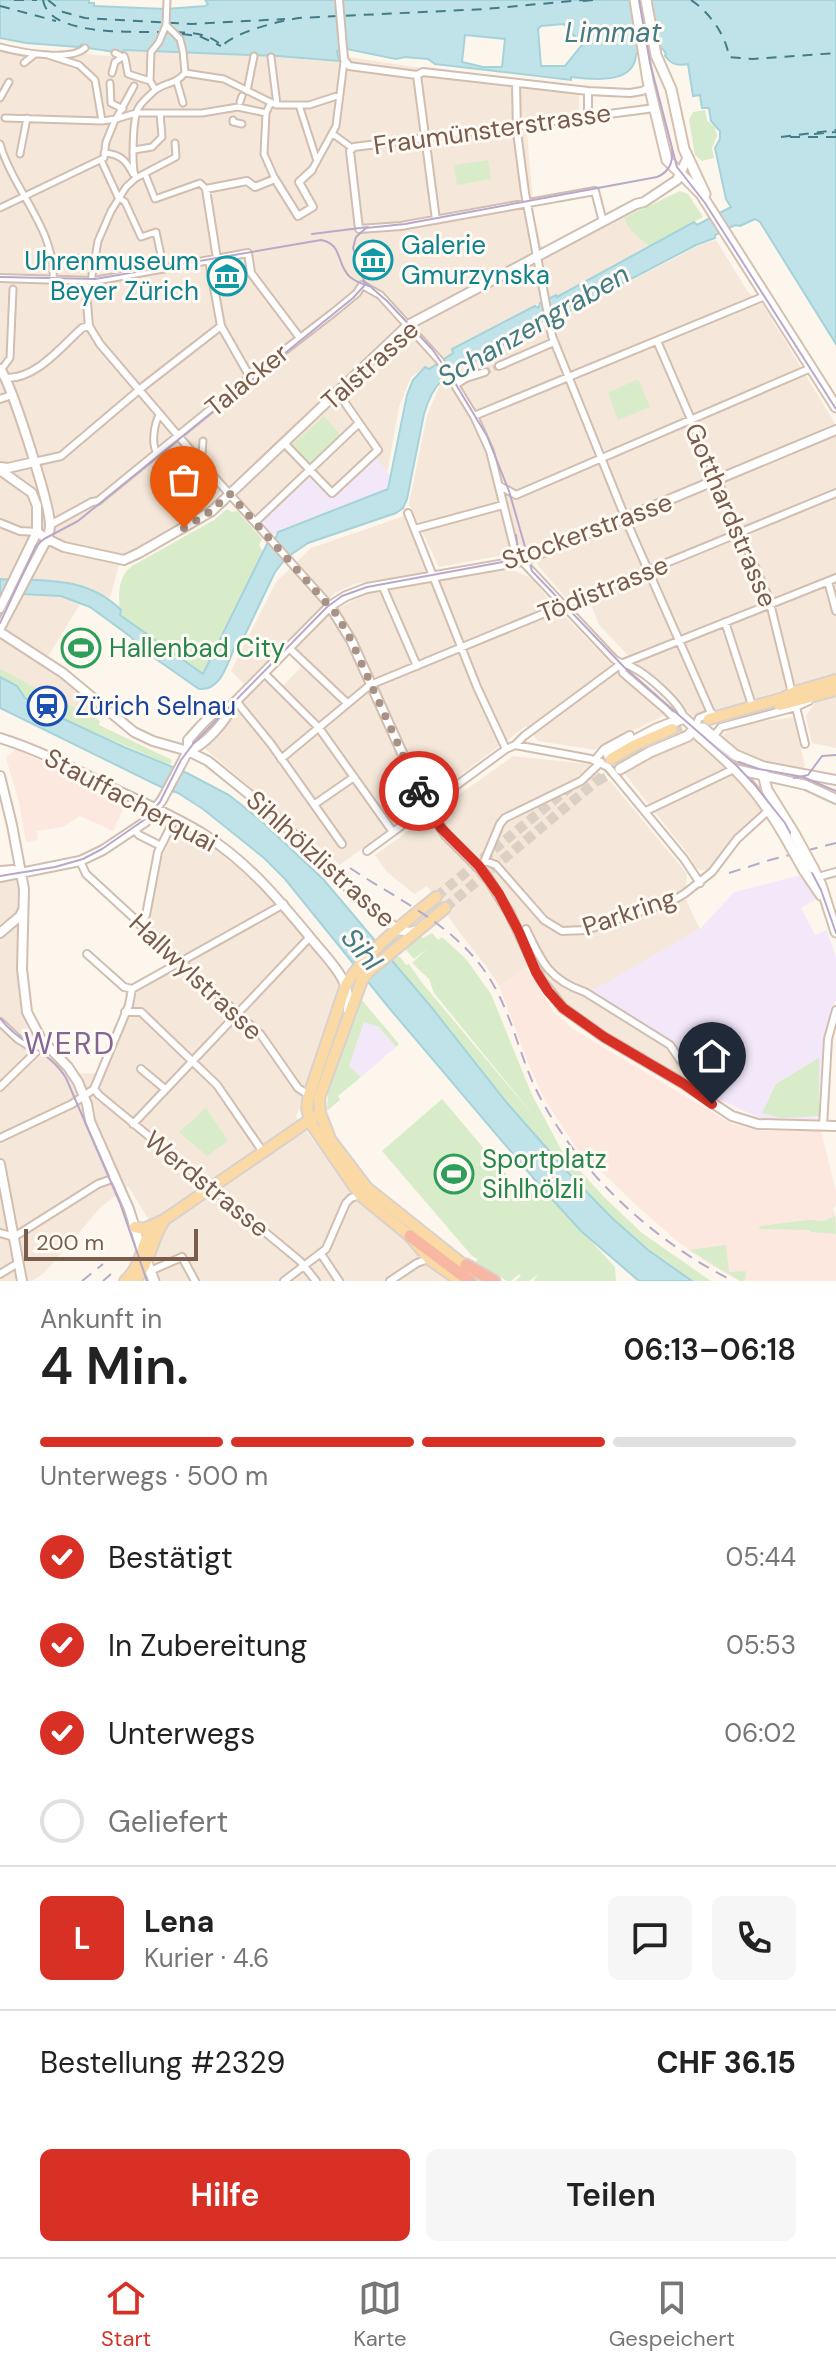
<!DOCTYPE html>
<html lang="de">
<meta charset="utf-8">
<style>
:root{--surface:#fff;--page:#f6f6f6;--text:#222;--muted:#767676;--line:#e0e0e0;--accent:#d93025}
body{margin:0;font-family:"DM Sans",sans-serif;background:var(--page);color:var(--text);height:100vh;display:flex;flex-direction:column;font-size:30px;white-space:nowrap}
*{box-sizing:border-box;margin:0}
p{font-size:26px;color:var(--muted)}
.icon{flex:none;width:44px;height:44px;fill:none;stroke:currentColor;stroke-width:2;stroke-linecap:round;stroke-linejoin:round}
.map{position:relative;height:1281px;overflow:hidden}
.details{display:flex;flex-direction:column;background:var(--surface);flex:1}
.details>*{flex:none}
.scale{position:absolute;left:24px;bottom:20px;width:174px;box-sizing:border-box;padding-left:8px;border:4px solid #7a5c4d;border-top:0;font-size:22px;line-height:28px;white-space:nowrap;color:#7a5c4d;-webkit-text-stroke:6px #fffaf3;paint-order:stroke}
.pin{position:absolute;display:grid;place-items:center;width:68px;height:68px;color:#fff;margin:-82px -34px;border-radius:50% 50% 50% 0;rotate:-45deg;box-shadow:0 0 8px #0007}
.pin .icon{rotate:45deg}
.courier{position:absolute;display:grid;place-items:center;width:80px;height:80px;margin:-40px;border:6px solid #d93025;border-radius:50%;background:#fff;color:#222;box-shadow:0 2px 10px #0007}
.head em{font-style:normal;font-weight:600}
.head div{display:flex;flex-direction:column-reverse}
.head{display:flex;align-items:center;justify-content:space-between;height:136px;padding:0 40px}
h1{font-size:52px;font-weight:600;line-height:60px}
.bar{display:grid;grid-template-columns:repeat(4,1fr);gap:12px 8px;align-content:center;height:96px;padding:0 40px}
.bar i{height:10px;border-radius:6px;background:var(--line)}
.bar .on{background:var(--accent)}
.bar p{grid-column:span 4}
.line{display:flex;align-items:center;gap:20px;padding:0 40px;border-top:2px solid var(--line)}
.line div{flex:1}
.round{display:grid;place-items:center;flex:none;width:84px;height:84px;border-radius:12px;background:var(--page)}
ol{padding:0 40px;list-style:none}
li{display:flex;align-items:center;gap:24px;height:88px}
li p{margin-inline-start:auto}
li .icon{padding:8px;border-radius:50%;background:var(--accent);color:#fff;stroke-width:4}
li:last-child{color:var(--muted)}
li i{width:44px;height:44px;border:4px solid var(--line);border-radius:50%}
.primary-button{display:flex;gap:16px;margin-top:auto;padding:16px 40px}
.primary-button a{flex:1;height:92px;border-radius:12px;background:var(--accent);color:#fff;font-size:32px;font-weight:600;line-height:92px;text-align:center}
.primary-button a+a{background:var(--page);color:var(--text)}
.tab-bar{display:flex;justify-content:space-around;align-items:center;height:112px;border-top:2px solid var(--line);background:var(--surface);font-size:22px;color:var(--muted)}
.tab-bar a{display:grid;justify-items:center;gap:4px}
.tab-bar .on{color:var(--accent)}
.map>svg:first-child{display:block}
.residential{fill:#f5e8da}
.commercial{fill:#fde8e0}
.education{fill:#f3e8fa}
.green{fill:#d8ecc9}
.water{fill:#bfe3e8;stroke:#a5d3da;stroke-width:2;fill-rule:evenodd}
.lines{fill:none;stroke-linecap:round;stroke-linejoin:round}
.ferry{stroke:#437c86;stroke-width:2;stroke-dasharray:10 8;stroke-linecap:butt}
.minor-tunnel{stroke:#dcd0c4;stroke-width:6;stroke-dasharray:6 3;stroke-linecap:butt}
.secondary-tunnel{stroke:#dcd0c4;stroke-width:9;stroke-dasharray:9 4.5;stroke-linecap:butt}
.primary-tunnel{stroke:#dcd0c4;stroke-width:10;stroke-dasharray:10 5;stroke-linecap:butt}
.pedestrian-casing{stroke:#d1beb0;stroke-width:9}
.minor-casing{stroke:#d1beb0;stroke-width:10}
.tertiary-casing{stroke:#d1beb0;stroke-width:12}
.secondary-casing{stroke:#d6c0b0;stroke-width:13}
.primary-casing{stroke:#dad1cd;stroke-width:14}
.motorway-casing{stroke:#dad1cd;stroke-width:15}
.pedestrian{stroke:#fff;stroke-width:5}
.minor{stroke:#fff;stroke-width:6}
.tertiary{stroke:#fff;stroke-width:8}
.secondary{stroke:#fff;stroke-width:9}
.primary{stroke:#fbd9a5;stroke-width:10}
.motorway{stroke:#f7b7a3;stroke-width:11}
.tram{stroke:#b9a8c9;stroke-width:2}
.rail{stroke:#b9a8c9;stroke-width:2;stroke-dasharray:12 8;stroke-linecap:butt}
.secondary-bridge-casing{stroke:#d6c0b0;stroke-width:13;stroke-linecap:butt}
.secondary-bridge{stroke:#fff;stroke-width:9}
.done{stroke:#a89285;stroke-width:8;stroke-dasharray:0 14.4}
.route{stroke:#d93025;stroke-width:10}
.labels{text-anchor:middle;stroke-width:6;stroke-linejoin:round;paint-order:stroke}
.street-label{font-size:26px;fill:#7a5c4d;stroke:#fffaf3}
.culture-label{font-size:26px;fill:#0d838f;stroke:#fffaf3;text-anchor:start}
.leisure-label{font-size:26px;fill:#27864d;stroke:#fffaf3;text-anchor:start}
.transit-label{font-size:26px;fill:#164399;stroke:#fffaf3;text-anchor:start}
.water-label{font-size:28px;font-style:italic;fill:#437c86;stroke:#fffaf3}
.quarter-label{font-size:30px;letter-spacing:2px;fill:#846695;stroke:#fffaf3}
</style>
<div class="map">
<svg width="836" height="1281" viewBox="0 0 836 1281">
<rect width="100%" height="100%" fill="#fdf6ec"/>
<path class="residential" d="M0 43 19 48 120 57 119 49 342 56 579 92V115L526 122 534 214 544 257 640 207 659 240 556 297 555 295 452 349 454 353 429 370 425 367 411 377 399 407 384 491 281 529 273 536 262 523 223 489 203 512 121 558 110 598 88 591 44 663 98 700 81 720 0 675Z
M716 240 748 292 763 305 836 425V674L694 717 642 670 599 625 586 592 566 598 538 566 531 550 439 567 409 504 427 415 444 376 475 359 477 360 700 245Z
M404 516 427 572 354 584 335 593 245 685 231 671 276 582 311 548Z
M506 567 531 578 552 603 620 673 666 712 665 715 594 750 538 741 526 726 340 865 202 746 236 707 267 677 280 689 307 661 295 649 329 615 343 606 369 592Z
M836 697V748L812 743 806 716 815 703Z
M793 717 805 766 800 771 754 761 724 743 721 737 730 728 749 723Z
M694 738 698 739 723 759 766 810 738 834 710 870H701L696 868 689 855 624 773 662 751Z
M513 756 589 764 611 782 687 874 685 898 700 929 591 992 675 1048 697 1081 690 1085 567 1005 545 981 535 962 499 986 486 966 463 937 427 886 414 894 387 872 375 855Z
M177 824 212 842 254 877 338 976 341 984 340 990 296 1117 360 1204 418 1250 430 1264 450 1281H140L158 1235 128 1186 101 1207 43 1274 32 1281H0V878L18 875 21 891 19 990 28 1029 73 1073 104 1074 135 1001 137 989 186 962 149 927 160 861Z"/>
<path class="commercial" d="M16 749 126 803 113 831 80 816 63 827 37 831 38 840 26 842 19 802 6 758Z
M526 967 553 1011 573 1029 732 1124 762 1131H821L836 1192V1205L833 1209 836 1216V1281H740L709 1264 677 1241 635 1204 588 1159 575 1146 545 1100 531 1070 499 986Z"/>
<path class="education" d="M374 456 390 475 388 489 281 529 273 536 262 523 309 477 329 498Z
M805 874 816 899 801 908 815 935 827 930 836 958V1000L826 1027 823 1043 818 1119H762L707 1094 697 1081 675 1045 590 992 700 929 734 892Z
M364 1022 379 1027 396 1047 361 1077 349 1066Z"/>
<path class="green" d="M705 110 707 121 715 127 717 136 712 148 714 158 702 161 695 155 689 120 693 112Z
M488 160 491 179 457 185 454 165Z
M680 191 688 194 703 217 649 246 631 231 624 218Z
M638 379 650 407 618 420 608 393Z
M324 416 340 435 310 464 293 444Z
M227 509 232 512 237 511 262 539 259 545 263 551 203 674 120 614C119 598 116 578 132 566L214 520Z
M0 669 100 721 99 725 172 760 170 765 53 714 25 698 17 686 0 677Z
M432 933 438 940 442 937 466 959 491 994 532 1095 562 1151 604 1197 642 1233 711 1281H692L679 1273 648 1250 612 1219 572 1177 507 1103 392 960 396 957H400L406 965 409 964 423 984 538 1121 434 993 429 979 412 963 428 948 414 959 406 950 408 942 417 935 423 938Z
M361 999 399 1044 396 1047 379 1027 364 1022 349 1066 361 1077 338 1096 340 1100 327 1111 328 1092Z
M819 1058V1116L782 1118 762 1113 776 1084Z
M442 1099 525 1197 541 1187 615 1267 616 1281H533L539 1274 529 1281H515L521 1276 519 1274 511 1281H507L476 1262 478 1259 472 1256 382 1151Z
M206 1108 228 1141 207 1156 179 1132Z
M835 1216 836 1234 811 1232 809 1230 758 1229 761 1226 808 1220 824 1221Z
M726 1245 729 1272 746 1271 745 1281H740L689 1250Z"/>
<path class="water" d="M0 0H89V3H94V6L165 9 206 6 208 4 205 0H836V344L760 222 755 219 740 226 735 225 715 235V238L696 245 566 313 563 310 538 324 540 327 518 339 515 338 476 361 475 359C446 374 433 382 424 414L407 499 403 508 396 513 308 543 286 558 275 572 242 641 237 642C228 659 223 691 199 689L139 647 131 637 90 607 61 596 0 593V579C44 581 87 576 121 610L120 615 203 674 267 544 275 540 278 532 388 489 407 395 413 380 425 367 429 369 453 353 452 349 535 306 538 308 540 303 556 295 557 297 694 222 697 225 731 207 726 199 715 148 720 139V131L711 121 709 108H702L700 95 693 96 688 64C678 66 672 65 665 56L666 54 663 49 636 54C635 84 595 80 571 77V80L435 64 428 59 405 57 396 59 347 49 337 51 339 61 278 56 125 50 121 53 81 47V45L78 47 26 43 0 38ZM564 24 582 45 565 66H541L538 29 541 26ZM465 35 505 39 502 67H483L462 62Z
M0 677 17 686 25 698 53 714 124 747 187 773 229 795 259 819 323 879 432 1008 507 1103 572 1177 612 1218 648 1250 692 1281H639L581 1231 541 1187 390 1009 285 879 264 858 203 809 178 793 159 786 0 708Z"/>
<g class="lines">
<path class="ferry" d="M14 0H37
M43 0C49 38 139 31 169 32
M48 0 63 12 85 18 191 24 285 19
M691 0C710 13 726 35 729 57L753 59 836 53
M583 1 594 0
M0 6 56 21
M175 32C192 33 209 33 222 46 235 32 279 21 299 18L485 9 583 0
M182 34 199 36 221 46
M814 134 836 132
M781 137 836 130
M790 137H836"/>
<path class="minor-tunnel" d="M485 372 499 366"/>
<path class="secondary-tunnel" d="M598 781 620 769"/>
<path class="primary-tunnel" d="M672 729 709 719
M436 897 570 787
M445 908 616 765"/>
<defs>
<path id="pedestrian" d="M167 0 166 25 180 39 183 51 185 73 224 79 276 105H309L340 95
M0 47C19 52 70 62 85 48
M115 53 125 58 128 74 150 81 155 89
M48 55 79 65 95 80 102 121
M271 57 277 105
M24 63 35 54
M112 73 115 62 124 56
M150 81 151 52 159 42 166 25
M177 82 183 103
M110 83 111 103 123 109
M247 91 254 56
M0 98 9 82
M240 102 242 96
M271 102 266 113 264 154 275 179
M299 105 317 161
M117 117 134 86
M5 118 102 121 116 119 136 113H202L238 107 266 113
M233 120V122L242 124
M333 134 352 148
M0 144C13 190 57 231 53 281
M134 150 152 147 162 137 160 113
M104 153C120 154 126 160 133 174
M20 154 27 118
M101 160 118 197 125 202 141 237 156 232 164 269
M312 170 336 126 344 62
M145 174 155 199 200 183 206 189
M136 178C131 169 133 123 137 111 139 104 148 97 153 92 163 82 174 86 185 73
M0 208 104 158 106 142 115 120
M54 259 94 258
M91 281 98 241 111 211 126 187 136 178 176 157 175 143
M1 370 10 358 13 289
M157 453C151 444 154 423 160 414
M198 459 202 454 203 441"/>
<path id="minor" d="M339 0 344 59 349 66 417 75 423 72 588 91 630 93 642 91 650 87
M417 75 436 220
M516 83 517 132 525 193 552 336 629 527 711 713
M588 91V116
M603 222 595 191 401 226 359 229 350 151 354 147 655 108
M217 259 206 189 247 181 255 187 275 179 298 216 313 207 299 182 312 170
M209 260 221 326 250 377
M0 278 94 281 248 253 251 273 300 338
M85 281 89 326 100 344 198 459 330 606
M657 341 769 599 792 693
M499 366 554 342
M6 378C36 379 61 347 82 328L89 326
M455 385 466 378 485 372
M0 399 12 395
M474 416 765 296
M284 443 332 493 378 450 338 393
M34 462 61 456 145 385 221 326
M500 486 516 495 811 368
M408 513 477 687 506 749
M255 522 358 424
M0 523 20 531 37 532
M50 525 92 502 98 501 250 377 334 312 357 293 362 285 380 295 440 361 474 416 490 451 514 547 522 561 614 659C620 664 626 663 632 667 647 674 681 704 684 718
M415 529 503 505
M828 581 836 611
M382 585 417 666
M725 622 751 702
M289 648 347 703
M621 664 623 673 665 709 671 715 682 718
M264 673 319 728 393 832
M236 701 271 744 342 844
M796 707 805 744
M695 728 699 718 712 713
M713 737 721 727 796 707 809 701
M515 745 591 759 608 767 684 859 700 883
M281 759 370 685 836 493
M595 760 604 749 630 735
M315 804 354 777
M646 811 736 768
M134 829 139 835 161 846
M367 851 506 749 515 745 524 736 621 664 836 578
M80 861 86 874 261 1035 298 1088 309 1095
M485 861 496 865 544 920 562 931 586 930 672 901 684 894 712 872 737 839 770 809
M484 862 500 824 505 818 581 781 601 762
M818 877 836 872
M140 925 146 915 158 852 175 818
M526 929C541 961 549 980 585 992L670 1045 695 1082 697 1088 695 1092
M87 954 124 987 132 989
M132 989 284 904
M125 1012H141L217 1085 263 1152
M0 1022 18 1039 37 1051
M141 1069 165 1089
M0 1087 39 1049 48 1046
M94 1089 99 1095 300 1261 316 1281
M133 1124 310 937
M823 1126 828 1039 836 1010
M0 1138 72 1104 94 1089 129 1005 132 989
M0 1233 14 1237 98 1184 115 1178
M321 1254 339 1281
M150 1271 182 1257 195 1281
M0 1274 18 1263
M284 1281 326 1249 346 1203 351 1198 360 1195
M390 1281 417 1263 428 1259"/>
<path id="tertiary" d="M0 369C11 382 50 505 50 525 50 530 49 532 48 537L0 628
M0 467 8 468 34 462
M0 470 32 493 37 506V532L0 608
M37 532 47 539 64 547 124 560 139 553 212 511 408 325 636 204 644 202 677 180 687 159
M330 606 351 640 426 806 446 835 486 875 510 914 541 980 563 1008 604 1037 684 1084 732 1116 758 1124 836 1126
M0 632 63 673 134 732 153 741 188 751 208 761 271 812 356 895 398 930 410 932 417 930
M0 738C39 750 75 769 112 788 143 803 175 816 205 835 249 863 281 902 314 942 331 963 352 981 348 1010
M188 751C203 747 228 720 231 706L330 606 346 596 367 588 522 561 836 430
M761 766 836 780
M739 770 806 785 836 799
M0 776 12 825 24 889 22 969 27 1012 41 1039 68 1067 78 1082 87 1104 90 1121 129 1209 142 1251
M0 871 13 870 20 873
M0 877 80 861 103 850 145 822 162 800 188 751V740C200 727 213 709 231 706
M0 933 20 916 23 910
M0 1164 22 1281"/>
<path id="secondary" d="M635 0 648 81 667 160 701 194 836 407
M646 0 656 55 671 89 684 149 705 194
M695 728H703L735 755 761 766 767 790 795 835
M608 754 656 729 684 718 695 728 698 735C738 770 759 791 786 838
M620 769 650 752 688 736 695 728
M813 868 821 885 836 932
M804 870 821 895
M147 1263 154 1281"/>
<path id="primary" d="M780 705 836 690
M709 719 783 698 795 692 836 680
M611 759 633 746 672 729
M436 897C406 922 366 951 346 985L309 1095 307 1109 312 1125 360 1195 410 1236 429 1259 460 1281
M326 1134 367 1188 470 1270
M329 1136 320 1113 319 1098 362 980 368 972 445 908
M135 1227 144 1229 164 1220 314 1117
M125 1281C145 1262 139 1244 155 1226
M134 1281C150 1264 151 1241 163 1222"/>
<path id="motorway" d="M410 1236 470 1281
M466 1265 494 1281"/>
</defs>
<use href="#pedestrian" class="pedestrian-casing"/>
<use href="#minor" class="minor-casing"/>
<use href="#tertiary" class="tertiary-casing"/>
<use href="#secondary" class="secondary-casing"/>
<use href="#primary" class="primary-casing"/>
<use href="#motorway" class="motorway-casing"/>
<use href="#pedestrian" class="pedestrian"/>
<use href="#minor" class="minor"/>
<use href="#tertiary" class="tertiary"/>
<use href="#secondary" class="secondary"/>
<use href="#primary" class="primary"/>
<use href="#motorway" class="motorway"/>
<path class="tram" d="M639 0 650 63 677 167 705 203 836 409
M672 147C673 161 671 171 657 177L405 224 366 228 356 237 353 248 364 281 387 301 432 349 449 373 487 436 509 491 532 571 624 667 736 765 754 784 785 823 810 869 821 890 836 933
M312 234 368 227
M0 277 95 279 321 240C343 244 336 264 350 277 355 281 362 284 369 286
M0 623 36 546 44 539 78 521 353 298 364 286 363 273
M739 762 759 769 803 777 836 791
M794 778 808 775 822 756 836 755
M0 876 55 867 83 859 102 849 144 820 160 802 181 760 193 744 327 607 342 596 367 587 508 561 518 551 516 535
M0 1018C18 1043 50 1051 66 1078L120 1203 147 1281"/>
<path class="rail" d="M350 868C395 898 448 922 481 966 508 1001 516 1044 533 1083 572 1167 651 1240 733 1281
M729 873 770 860 836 843
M82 1281 103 1264
M103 1281 111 1274"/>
<defs>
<path id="secondary-bridge" d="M795 835 813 868
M786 838 804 870"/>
</defs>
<use href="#secondary-bridge" class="secondary-bridge-casing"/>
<use href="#secondary-bridge" class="secondary-bridge"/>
</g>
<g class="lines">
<path class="done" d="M184 528 207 514 230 494 337 615 351 640 419 791"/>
<path class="route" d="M419 791 441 828 479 866 499 894 519 932 536 972 548 991 563 1008 604 1037 684 1084 712 1104"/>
</g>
<defs>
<symbol id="museum-ring" viewBox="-11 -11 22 22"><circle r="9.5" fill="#fffaf3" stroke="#0f9aa8" stroke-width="1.5"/><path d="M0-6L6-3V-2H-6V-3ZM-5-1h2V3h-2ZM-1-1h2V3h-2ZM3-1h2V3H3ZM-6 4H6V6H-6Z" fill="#0f9aa8"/></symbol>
<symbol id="stadium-ring" viewBox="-11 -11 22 22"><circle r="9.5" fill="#fffaf3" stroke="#2e9e5b" stroke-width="1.5"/><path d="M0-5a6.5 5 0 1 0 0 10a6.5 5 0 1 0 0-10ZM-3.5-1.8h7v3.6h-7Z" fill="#2e9e5b"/></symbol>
<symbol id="station-ring" viewBox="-11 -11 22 22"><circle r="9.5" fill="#fffaf3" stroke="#1a4fb4" stroke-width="1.5"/><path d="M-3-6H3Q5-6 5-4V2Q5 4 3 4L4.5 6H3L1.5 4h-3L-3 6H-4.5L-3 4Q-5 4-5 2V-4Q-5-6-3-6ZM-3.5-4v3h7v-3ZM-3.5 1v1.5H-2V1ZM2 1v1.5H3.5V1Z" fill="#1a4fb4"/></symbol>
</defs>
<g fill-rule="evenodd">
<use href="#museum-ring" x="351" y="238" width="44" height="44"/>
<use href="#museum-ring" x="205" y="254" width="44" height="44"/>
<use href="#stadium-ring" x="59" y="626" width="44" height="44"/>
<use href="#station-ring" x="25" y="684" width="44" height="44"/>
<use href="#stadium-ring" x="432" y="1152" width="44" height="44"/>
</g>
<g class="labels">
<g class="street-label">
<text transform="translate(492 129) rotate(-8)" y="9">Fraumünsterstrasse</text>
<text transform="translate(370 365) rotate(-42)" y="9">Talstrasse</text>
<text transform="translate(247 380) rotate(-39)" y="9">Talacker</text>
<text transform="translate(731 515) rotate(67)" y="9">Gotthardstrasse</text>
<text transform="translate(587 531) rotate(-20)" y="9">Stockerstrasse</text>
<text transform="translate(603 589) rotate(-22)" y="9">Tödistrasse</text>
<text transform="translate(131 800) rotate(28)" y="9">Stauffacherquai</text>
<text transform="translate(321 859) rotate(42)" y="9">Sihlhölzlistrasse</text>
<text transform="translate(629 912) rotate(-19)" y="9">Parkring</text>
<text transform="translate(196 977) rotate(43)" y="9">Hallwylstrasse</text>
<text transform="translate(207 1184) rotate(39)" y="9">Werdstrasse</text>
</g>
<g class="culture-label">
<text x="401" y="254">Galerie<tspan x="401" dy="30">Gmurzynska</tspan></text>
<text x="199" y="270" text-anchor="end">Uhrenmuseum<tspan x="199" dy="30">Beyer Zürich</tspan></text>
</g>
<g class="leisure-label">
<text x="109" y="657">Hallenbad City</text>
<text x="482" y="1168">Sportplatz<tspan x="482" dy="30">Sihlhölzli</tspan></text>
</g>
<g class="transit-label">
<text x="75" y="715">Zürich Selnau</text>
</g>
<g class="water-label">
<text x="613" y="42">Limmat</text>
<text transform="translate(533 325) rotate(-30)" y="10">Schanzengraben</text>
<text transform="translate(362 949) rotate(50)" y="10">Sihl</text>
</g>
<g class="quarter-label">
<text x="70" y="1054">WERD</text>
</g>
</g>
</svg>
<div class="scale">200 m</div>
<div class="pin" style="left:184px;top:528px;background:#ea580c"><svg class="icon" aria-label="bag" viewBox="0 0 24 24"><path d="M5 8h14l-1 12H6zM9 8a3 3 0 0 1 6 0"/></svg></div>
<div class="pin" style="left:712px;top:1104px;background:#1f2937"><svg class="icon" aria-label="home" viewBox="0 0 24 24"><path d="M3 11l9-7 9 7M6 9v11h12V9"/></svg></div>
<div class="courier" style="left:419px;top:791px"><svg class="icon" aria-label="bike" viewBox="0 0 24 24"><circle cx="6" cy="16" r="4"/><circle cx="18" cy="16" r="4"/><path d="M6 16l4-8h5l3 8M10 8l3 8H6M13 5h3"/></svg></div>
</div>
<section class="details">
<div class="head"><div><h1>4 Min.</h1><p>Ankunft in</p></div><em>06:13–06:18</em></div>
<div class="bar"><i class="on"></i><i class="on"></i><i class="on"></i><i></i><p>Unterwegs · 500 m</p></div>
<ol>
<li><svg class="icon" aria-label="check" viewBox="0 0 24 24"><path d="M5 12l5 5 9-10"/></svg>Bestätigt<p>05:44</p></li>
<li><svg class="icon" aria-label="check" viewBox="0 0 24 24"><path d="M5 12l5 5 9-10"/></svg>In Zubereitung<p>05:53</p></li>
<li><svg class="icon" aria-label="check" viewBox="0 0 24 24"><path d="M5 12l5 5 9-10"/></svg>Unterwegs<p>06:02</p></li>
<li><i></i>Geliefert</li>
</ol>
<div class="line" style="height:144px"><b class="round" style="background:var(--accent);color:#fff">L</b><div><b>Lena</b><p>Kurier · 4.6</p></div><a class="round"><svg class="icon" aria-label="chat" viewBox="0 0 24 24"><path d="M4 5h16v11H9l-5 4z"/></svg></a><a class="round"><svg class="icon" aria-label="phone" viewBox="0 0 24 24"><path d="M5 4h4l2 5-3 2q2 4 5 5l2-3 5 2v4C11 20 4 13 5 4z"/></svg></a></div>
<div class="line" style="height:104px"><div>Bestellung #2329</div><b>CHF 36.15</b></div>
<div class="primary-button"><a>Hilfe</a><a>Teilen</a></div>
</section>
<nav class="tab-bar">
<a class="on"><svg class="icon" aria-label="home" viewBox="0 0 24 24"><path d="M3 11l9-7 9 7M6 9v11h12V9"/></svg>Start</a>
<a><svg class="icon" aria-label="map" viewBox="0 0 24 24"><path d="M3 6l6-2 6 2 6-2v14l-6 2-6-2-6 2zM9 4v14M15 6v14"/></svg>Karte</a>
<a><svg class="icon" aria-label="saved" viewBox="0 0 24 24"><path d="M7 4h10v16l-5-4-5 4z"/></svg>Gespeichert</a>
</nav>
